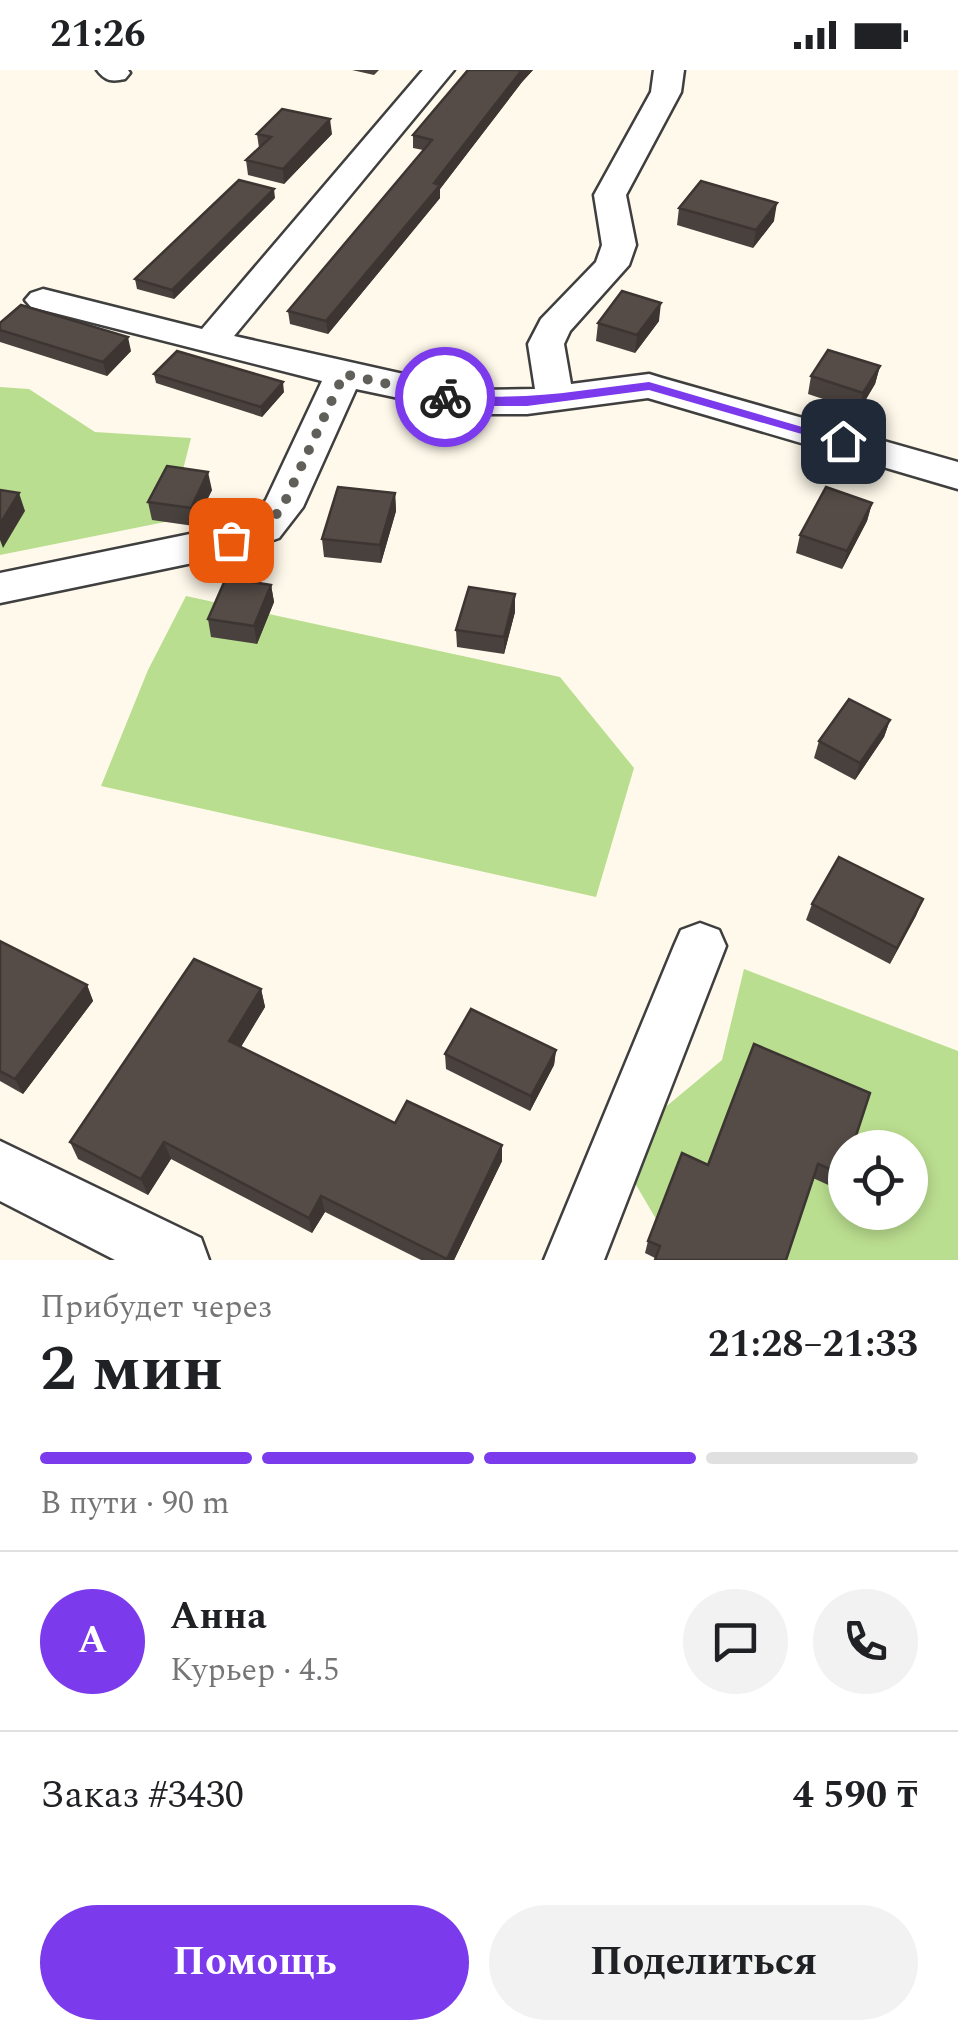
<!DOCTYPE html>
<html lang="ru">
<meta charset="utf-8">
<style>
:root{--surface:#fff;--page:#f2f2f2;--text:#202124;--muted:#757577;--line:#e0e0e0;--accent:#7c3aed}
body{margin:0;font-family:Spectral,serif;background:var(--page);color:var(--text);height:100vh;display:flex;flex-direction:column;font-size:38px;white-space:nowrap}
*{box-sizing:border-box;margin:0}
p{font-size:32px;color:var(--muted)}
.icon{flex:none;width:55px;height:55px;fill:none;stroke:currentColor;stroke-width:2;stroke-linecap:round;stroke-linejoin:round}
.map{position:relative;height:1190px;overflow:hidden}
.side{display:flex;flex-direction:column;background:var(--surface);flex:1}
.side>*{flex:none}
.controls{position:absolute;left:828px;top:1060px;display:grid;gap:20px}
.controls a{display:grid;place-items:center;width:100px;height:100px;border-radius:50%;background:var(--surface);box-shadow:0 5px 15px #0003;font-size:50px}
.pin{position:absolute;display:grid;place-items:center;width:85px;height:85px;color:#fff;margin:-42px;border-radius:20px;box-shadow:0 5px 15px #0006}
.courier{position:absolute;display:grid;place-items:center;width:100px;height:100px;margin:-50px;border:8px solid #7c3aed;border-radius:50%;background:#fff;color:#222;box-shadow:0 2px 12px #0007}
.summary em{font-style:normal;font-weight:700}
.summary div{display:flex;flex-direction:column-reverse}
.summary{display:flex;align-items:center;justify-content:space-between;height:170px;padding:0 40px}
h1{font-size:65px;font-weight:700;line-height:75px}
.bar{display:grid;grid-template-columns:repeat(4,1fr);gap:15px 10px;align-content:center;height:120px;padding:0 40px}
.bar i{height:12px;border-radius:8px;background:var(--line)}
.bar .current{background:var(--accent)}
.bar p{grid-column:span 4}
.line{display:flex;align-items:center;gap:25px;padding:0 40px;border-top:2px solid var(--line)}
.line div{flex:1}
.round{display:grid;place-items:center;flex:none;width:105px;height:105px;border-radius:52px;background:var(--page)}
.action{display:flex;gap:20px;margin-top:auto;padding:20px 40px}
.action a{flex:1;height:115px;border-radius:60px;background:var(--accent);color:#fff;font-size:40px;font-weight:700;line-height:115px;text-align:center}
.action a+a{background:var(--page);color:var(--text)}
.status{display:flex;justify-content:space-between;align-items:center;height:70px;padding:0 50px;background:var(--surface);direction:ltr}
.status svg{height:28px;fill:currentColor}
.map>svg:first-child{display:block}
.forest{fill:#bade8f;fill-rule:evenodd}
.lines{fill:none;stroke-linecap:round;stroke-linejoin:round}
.minor-casing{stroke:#3f3f3f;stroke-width:5}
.minor{fill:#fff;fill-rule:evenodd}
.wall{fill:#49413d}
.shaded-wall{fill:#3c3532}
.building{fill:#554c47;stroke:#3c3532;stroke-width:2.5}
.route{fill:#7c3aed}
.done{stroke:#615f5a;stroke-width:10;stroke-dasharray:0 18}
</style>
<div class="status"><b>21:26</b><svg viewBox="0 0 49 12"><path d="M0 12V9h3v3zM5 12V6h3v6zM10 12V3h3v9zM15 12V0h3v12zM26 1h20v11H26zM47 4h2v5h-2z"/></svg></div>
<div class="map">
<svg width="958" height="1190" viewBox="0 0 958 1190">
<rect width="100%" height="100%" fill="#fff9eb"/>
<path class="forest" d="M0 317 29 319 95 362 191 368 170 451 0 485Z
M186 526 560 607 634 698 596 827 101 716 148 600Z
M744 899 958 981V1190H680L615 1079 722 990ZM845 1078H910V1142H845Z"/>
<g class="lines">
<defs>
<path id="minor" d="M97 0H128L130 3 125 9C112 12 105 11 97 0Z
M423 0H454L234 266 475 320 535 319 528 274 541 249 596 192 602 175 594 125 651 22 654 0H684L681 22 626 125 636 175 629 195 570 261 564 274 571 314 649 304 662 308 958 392V419L648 328 527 344H475L356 319 303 437 279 468 231 485 0 533V503L224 457 249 448 266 430 322 311 31 237 25 230 31 223 43 219 202 259Z
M700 853 719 860 726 876 604 1190H544L674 876 681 860Z
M0 1071 201 1168 209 1190H115L0 1131Z"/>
</defs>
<use href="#minor" class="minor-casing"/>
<use href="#minor" class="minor"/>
</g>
<path class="wall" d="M352 0H379L374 5Z
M474 0H533L522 12 440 119V128L328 264 290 254 288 241 423 80 413 78V65Z
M257 64H332L284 114 248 105 246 90 259 78Z
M275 128 174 229 137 219 135 209Z
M679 138 774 151 753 178 677 155Z
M659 251 635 283 596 271 598 253Z
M0 253 131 281 107 306 0 272Z
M880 296 875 314 859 341 808 324 811 306Z
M154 304 284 322 262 347 156 313Z
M212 420 194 456 152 450 148 432Z
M395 423 396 441 381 493 324 487 322 469Z
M872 433 867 451 842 499 796 483 800 465Z
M271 515 274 532 257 574 211 567 208 549Z
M515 542 504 584 457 577 456 560Z
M890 650 884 667 855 710 814 688 819 671Z
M923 829 890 894 806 850 812 834Z
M0 871 87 915 93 931 23 1024 0 1011Z
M261 919 265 937 241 977 395 1053 502 1091 454 1190H421L325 1142 312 1163 171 1089 148 1125 78 1089 70 1072Z
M754 974 844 1105 837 1119 813 1108 655 1188 645 1183 648 1171 708 1095Z
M556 980 554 995 530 1041 446 999 445 984Z"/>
<path class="shaded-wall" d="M522 0H533L522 12 440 119V128L328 264 326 251Z
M330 49 332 64 284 114 283 99Z
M274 119 275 128 174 229 172 220Z
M777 133 774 151 753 178 756 160Z
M661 233 659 251 635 283 637 265Z
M128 267 131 281 107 306 103 292Z
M880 296 875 314 859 341 863 323Z
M283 312 284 322 262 347 261 337Z
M208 402 212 420 194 456 191 438Z
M19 423 25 441 3 478 0 470V454Z
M395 423 396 441 381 493 380 475Z
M872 433 867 451 842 499 847 481Z
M271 515 274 532 257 574 254 556Z
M515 524V542L504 584V567Z
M890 650 884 667 855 710 860 693Z
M923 829 916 846 890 894 897 878Z
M87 915 93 931 23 1024 15 1009Z
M261 919 265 937 234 988 229 971Z
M556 980 554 995 530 1041 531 1026Z
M164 1072 171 1089 148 1125 141 1109Z
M502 1075V1091L454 1190H447Z
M321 1126 325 1142 312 1163 309 1148Z"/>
<path class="building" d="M468 0H522L434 113 440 115 326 251 288 241 432 70 413 65Z
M282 39 330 49 283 99 246 90 271 67 257 64Z
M239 110 274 119 172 220 135 209Z
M701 111 777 133 756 160 679 138Z
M622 221 661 233 637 265 598 253Z
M21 235 128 267 103 292 0 260V253Z
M828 280 880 296 863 323 811 306Z
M177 281 283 312 261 337 154 304Z
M167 396 208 402 191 438 148 432Z
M338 417 395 423 380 475 322 469Z
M826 417 872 433 847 481 800 465Z
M0 420 19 423 0 454Z
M226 508 271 515 254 556 208 549Z
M469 517 515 524 504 567 456 560Z
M849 629 890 650 860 693 819 671Z
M839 787 923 829 897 878 812 834Z
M0 871 87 915 15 1009 0 1001Z
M194 889 261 919 229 971 395 1053 407 1031 502 1075 447 1189 321 1126 309 1148 164 1072 141 1109 70 1072Z
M471 939 556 980 531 1026 445 984Z
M754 974 870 1023 852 1078H845L844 1105 818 1094 786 1190H655L660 1176 648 1171 682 1083 708 1095Z"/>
<path class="route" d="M649 312 850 371 843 376 649 320 527 336H475L438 327 445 322C513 334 581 320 649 312Z"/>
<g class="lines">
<path class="done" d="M231 470 264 458 282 438 344 304 445 327"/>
</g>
</svg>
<div class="controls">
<a><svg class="icon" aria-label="locate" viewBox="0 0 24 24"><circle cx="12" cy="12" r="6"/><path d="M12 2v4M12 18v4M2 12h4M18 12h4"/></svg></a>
</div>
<div class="pin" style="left:231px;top:470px;background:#ea580c"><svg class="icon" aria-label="bag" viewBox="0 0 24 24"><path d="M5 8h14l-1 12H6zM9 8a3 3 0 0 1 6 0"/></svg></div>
<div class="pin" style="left:843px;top:371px;background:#1f2937"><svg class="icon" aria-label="home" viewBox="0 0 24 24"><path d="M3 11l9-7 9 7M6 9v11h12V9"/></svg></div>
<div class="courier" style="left:445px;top:327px"><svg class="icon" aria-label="bike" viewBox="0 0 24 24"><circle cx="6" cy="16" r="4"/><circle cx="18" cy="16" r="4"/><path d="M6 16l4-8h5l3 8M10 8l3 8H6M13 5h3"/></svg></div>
</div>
<section class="side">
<div class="summary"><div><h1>2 мин</h1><p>Прибудет через</p></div><em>21:28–21:33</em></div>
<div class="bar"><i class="current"></i><i class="current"></i><i class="current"></i><i></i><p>В пути · 90 m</p></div>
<div class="line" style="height:180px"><b class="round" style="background:var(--accent);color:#fff">А</b><div><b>Анна</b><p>Курьер · 4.5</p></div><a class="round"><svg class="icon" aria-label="chat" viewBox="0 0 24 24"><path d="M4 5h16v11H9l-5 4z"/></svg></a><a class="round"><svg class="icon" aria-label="phone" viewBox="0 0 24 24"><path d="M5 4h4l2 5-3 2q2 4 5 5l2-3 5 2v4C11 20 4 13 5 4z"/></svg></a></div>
<div class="line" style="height:130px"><div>Заказ #3430</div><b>4 590 ₸</b></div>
<div class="action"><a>Помощь</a><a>Поделиться</a></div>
</section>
